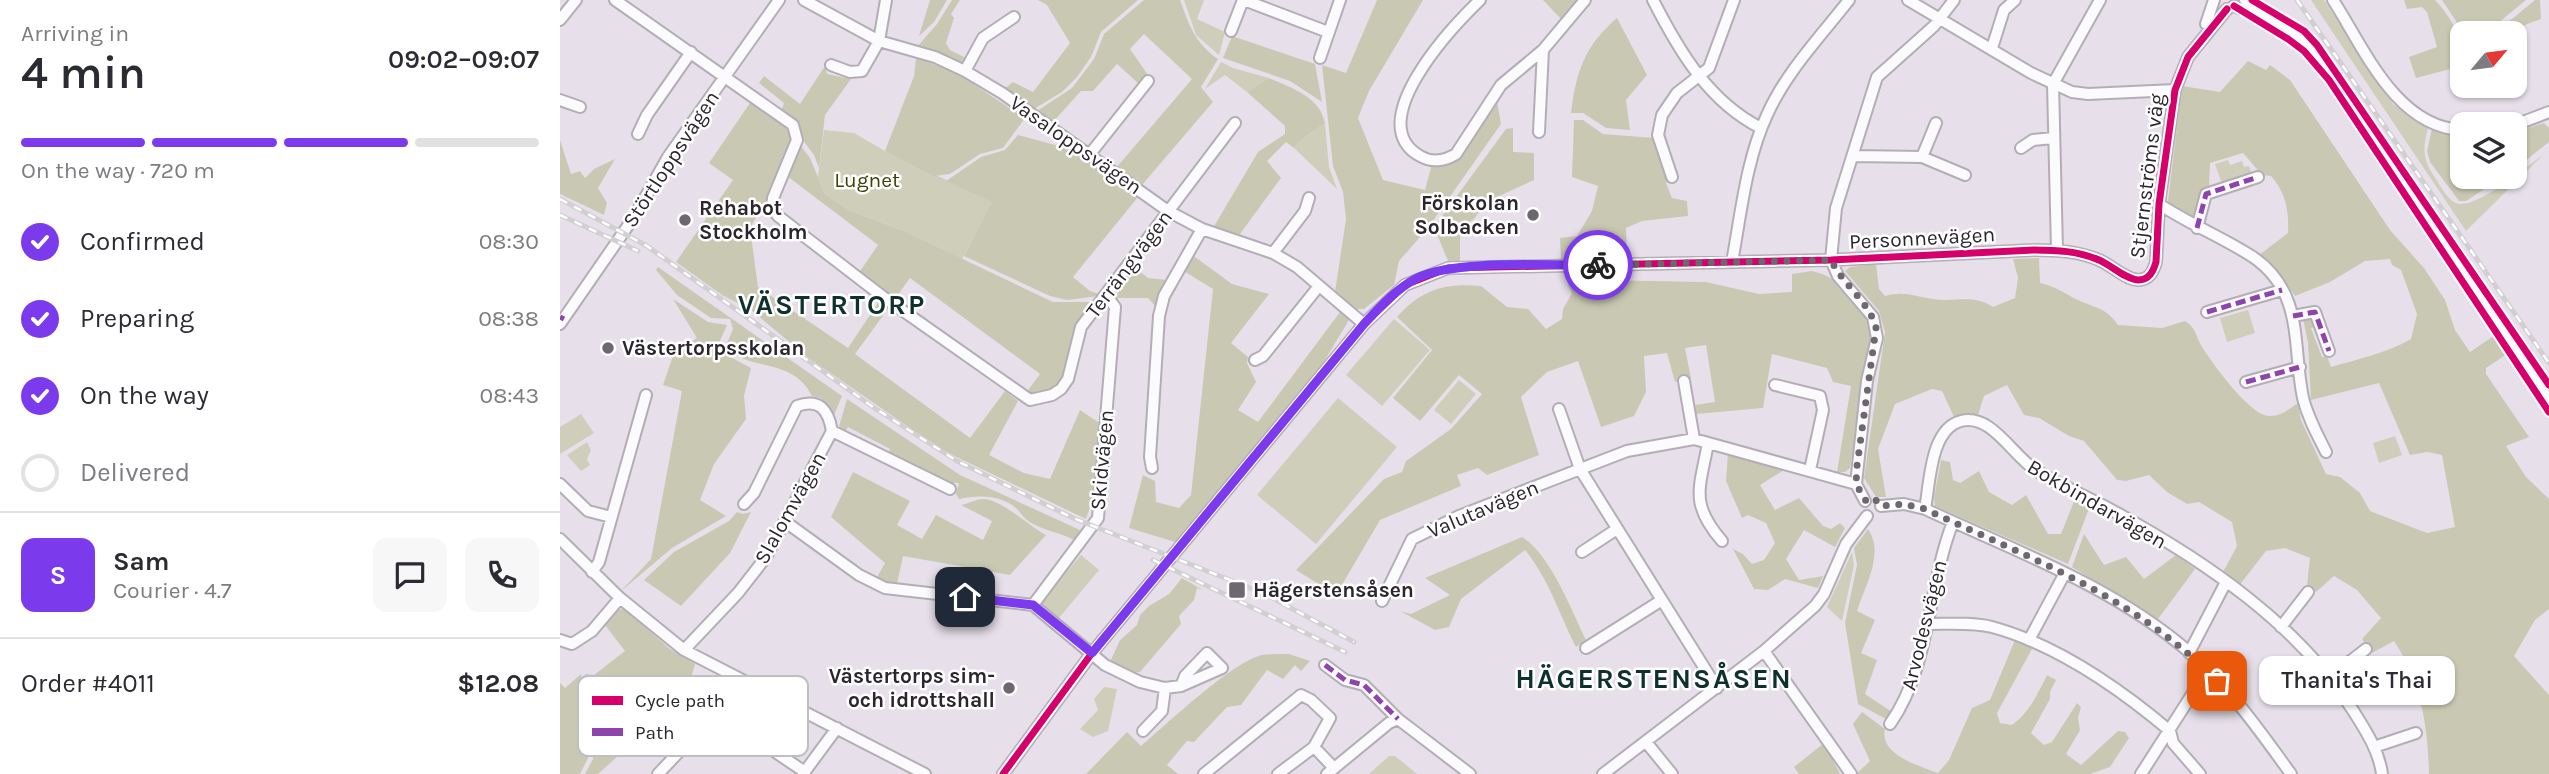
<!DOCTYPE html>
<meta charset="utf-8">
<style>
:root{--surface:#fff;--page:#f7f7f7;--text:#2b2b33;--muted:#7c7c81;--line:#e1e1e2;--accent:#7c3aed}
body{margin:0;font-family:Karla,sans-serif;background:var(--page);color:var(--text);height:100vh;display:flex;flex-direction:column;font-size:26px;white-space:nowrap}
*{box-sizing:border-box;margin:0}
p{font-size:23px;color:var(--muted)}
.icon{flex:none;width:38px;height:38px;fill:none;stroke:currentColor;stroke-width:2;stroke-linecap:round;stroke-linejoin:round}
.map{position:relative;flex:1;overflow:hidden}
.side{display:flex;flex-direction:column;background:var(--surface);width:560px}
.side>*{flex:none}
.needle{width:46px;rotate:61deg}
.controls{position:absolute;left:1890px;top:21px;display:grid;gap:14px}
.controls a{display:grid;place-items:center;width:77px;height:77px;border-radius:14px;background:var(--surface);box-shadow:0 2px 5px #0004;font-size:35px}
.pin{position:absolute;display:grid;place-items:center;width:60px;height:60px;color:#fff;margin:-30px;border-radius:14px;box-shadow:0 4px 10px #0006}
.courier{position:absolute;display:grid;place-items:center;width:70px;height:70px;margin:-35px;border:5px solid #7c3aed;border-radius:50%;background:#fff;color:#222;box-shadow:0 2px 9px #0007}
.bubble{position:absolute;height:49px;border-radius:14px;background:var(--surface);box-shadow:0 2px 5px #0004;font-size:23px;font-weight:600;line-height:49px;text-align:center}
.summary em{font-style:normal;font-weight:600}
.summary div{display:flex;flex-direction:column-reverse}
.summary{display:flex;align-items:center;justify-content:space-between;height:119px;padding:0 21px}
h1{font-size:46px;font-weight:600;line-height:52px}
.bar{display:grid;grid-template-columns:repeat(4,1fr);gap:10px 7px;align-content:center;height:84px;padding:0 21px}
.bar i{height:9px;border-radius:5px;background:var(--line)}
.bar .current{background:var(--accent)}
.bar p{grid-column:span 4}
.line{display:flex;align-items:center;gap:18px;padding:0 21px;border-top:2px solid var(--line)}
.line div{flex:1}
.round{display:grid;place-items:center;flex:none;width:74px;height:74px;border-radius:14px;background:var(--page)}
ol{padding:0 21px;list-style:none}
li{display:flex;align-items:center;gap:21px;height:77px}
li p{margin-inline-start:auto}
li .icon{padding:7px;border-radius:50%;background:var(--accent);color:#fff;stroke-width:4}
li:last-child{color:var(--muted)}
li i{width:38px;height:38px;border:4px solid var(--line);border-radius:50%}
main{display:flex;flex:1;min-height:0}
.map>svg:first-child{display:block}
.green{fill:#ceceba}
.forest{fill:#c9c9b3}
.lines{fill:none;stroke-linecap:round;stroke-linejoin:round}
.minor-casing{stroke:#b3aeb6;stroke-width:14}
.minor{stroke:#fbfafc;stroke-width:10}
.rail-casing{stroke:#d1cfd2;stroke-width:5}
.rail{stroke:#fff;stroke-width:2.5;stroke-dasharray:8;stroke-linecap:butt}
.quiet{stroke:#8e44ad;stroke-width:5;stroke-dasharray:10 5;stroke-linecap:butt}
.cycleway-casing{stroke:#fff;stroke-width:11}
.cycleway{stroke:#d6006c;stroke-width:7}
.done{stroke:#6d6770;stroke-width:7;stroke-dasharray:0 12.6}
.route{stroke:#7c3aed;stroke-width:9}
.poi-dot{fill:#6d6770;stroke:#fff;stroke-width:2.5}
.labels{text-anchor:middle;stroke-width:5;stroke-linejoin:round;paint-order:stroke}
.street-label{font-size:21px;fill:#2b262d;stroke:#fff}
.park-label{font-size:21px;fill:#3d4103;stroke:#fff}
.poi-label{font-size:21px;font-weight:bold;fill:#2b262d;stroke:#fff;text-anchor:start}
.district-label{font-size:28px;font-weight:bold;letter-spacing:2px;fill:#0e312e;stroke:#fff}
.key{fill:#fff;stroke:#bfbec0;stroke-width:2}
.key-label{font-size:19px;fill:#2b262d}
</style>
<main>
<section class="side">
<div class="summary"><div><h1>4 min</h1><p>Arriving in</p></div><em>09:02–09:07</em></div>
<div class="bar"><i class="current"></i><i class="current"></i><i class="current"></i><i></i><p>On the way · 720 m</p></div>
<ol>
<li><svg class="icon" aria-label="check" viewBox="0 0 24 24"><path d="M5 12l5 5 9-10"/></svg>Confirmed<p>08:30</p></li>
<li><svg class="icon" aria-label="check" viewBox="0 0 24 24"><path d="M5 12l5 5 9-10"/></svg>Preparing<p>08:38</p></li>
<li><svg class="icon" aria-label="check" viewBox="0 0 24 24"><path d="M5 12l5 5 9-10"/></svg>On the way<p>08:43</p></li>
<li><i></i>Delivered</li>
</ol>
<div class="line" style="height:126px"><b class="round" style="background:var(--accent);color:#fff">S</b><div><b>Sam</b><p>Courier · 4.7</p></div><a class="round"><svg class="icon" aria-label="chat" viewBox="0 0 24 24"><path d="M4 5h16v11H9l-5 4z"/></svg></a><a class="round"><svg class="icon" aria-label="phone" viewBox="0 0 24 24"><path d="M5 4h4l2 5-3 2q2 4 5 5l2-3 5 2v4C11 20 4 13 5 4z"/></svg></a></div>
<div class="line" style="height:91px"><div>Order #4011</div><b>$12.08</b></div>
</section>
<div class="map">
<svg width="1989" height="774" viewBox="0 0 1989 774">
<rect width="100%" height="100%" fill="#e7e0eb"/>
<path class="green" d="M624 0H644L637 19 665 32 659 55 636 35Z
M1751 0H1764L1833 104 1868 128C1862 150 1863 160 1876 179 1881 187 1887 199 1896 203 1914 211 1967 166 1983 155L1906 231Z
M661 62 673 68 709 78 687 92 665 75 645 89Z
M765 124 769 167 777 189 734 148C738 141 757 128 765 124Z
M264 130 294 133 325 151 433 202 402 259 346 232 289 210 265 194 258 177Z
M1668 160 1670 165 1682 161 1684 167 1689 166 1692 174 1662 184 1655 164Z
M1688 310 1695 333 1667 342 1660 318Z
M834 319 870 350 822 406 786 375Z
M899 380 916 394 891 424 874 410Z
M778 398 837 447 756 544 697 495Z
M21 414 34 433 0 454V427Z
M1835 436 1842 455 1819 463 1813 443Z
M27 442 31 450 27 459 30 465 21 471 7 455Z
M1292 552 1294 565 1282 621 1267 607Z
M521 555 539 570 499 618 480 603Z
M544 687 557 689 548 731 533 737 520 729 538 710 534 699Z
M829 756H835L857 774H809Z"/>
<path class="forest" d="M370 0H387L374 22 359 36Z
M392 0H400L391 14 394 18 386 43 390 50 406 58 402 63 357 47 377 24Z
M478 0H578L541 32 531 57 517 77 502 92 474 109 444 89 453 82 473 92 510 43 487 5Z
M584 0H620C629 25 635 43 658 59L641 87 653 102 582 185 556 168 632 79 584 34 570 49 588 75 579 84 557 64 533 91H521L492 123 477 111 512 88 534 59 544 34Z
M817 0H863L809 91 798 118 823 180 865 190 872 164H884L936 96 941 124 868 228 839 261 834 285 804 309H795L775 292 786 219 783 192 773 166 762 65 786 73Z
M983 0H1019L1001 19Z
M1844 0H1875C1894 20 1902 39 1902 66L1856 78 1849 57 1877 47 1867 12 1862 7 1847 9Z
M1882 0H1966L1926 33H1904Z
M1975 0H1980L1981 19C1965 24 1951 33 1935 33Z
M1057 18 1087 75 1066 100 1070 130 1046 128 1023 113H1011C1016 72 1025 45 1057 18Z
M672 36 755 64 762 102 730 81 663 58Z
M356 58 395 72 465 118 443 148 420 154 390 174 374 176 325 151 354 76Z
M1688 61 1706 70 1710 65 1730 80 1830 230 1864 268 1885 300 1895 330 1910 352 1935 335 1947 354 1926 368V374L1969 437 1946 446 1966 477 1989 499V609L1975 620 1954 656 1989 695V774H1869C1868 727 1861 681 1834 641L1812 653 1802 639 1821 618 1797 590 1774 576 1756 592 1747 585 1750 558 1725 548 1706 551 1678 587 1662 574 1677 546 1672 522 1639 502 1627 504 1607 492 1589 475 1566 481 1557 480 1524 441 1509 436 1479 418 1464 415 1447 385 1424 396 1418 415 1409 414 1395 419 1382 391 1372 389 1335 404 1318 449 1326 497H1316L1304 478 1325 332 1319 311 1285 271 1290 267 1316 264 1319 289 1325 296C1347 289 1363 300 1385 300 1403 300 1416 296 1433 307L1455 298 1458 278 1453 259 1479 258 1480 283C1497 287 1502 292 1516 299 1534 308 1546 307 1558 325L1602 328 1625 321C1636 327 1636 337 1642 347 1653 364 1685 408 1704 415 1718 419 1728 410 1738 403L1741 420 1766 474 1780 477 1800 493 1810 511 1867 533 1895 527 1882 455 1867 452 1850 455 1819 383 1751 400 1748 343 1743 318 1750 316 1757 326 1751 328 1762 357 1767 356 1771 367C1799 359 1826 353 1851 339L1857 314 1841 270 1832 265 1830 259 1805 261 1770 282 1735 296 1717 271 1699 255 1728 233C1729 211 1726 193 1711 176L1702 175 1683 153 1650 163 1649 188 1636 220 1613 208 1608 201 1622 86 1660 92Z
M265 66 267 74 291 79 265 115 259 168 254 155 221 111 224 103 199 83 204 76 240 104Z
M709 78C732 88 761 97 765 124 757 128 738 141 734 148L726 142 707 161 721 178 680 234 653 228 698 152 725 134V126L687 92Z
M192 100 225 126 233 137 210 212 198 214 190 228 198 287 288 348 320 300 330 306 295 354 410 438 445 391 458 401 429 455 464 473 490 479 520 410 541 424 534 494 526 519 382 450 250 359 191 310 162 295 116 262 173 180 149 163Z
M1014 120H1023L1043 134 1094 138 1110 180 1106 183 1112 198 1127 201 1128 216 1082 221 1066 228 1067 259 1001 260 1000 238 1017 236 1032 211 1038 186 1012 177Z
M1984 123 1989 128V142L1955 169V132Z
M953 128V152L974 153V180L926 202 914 219 906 224 900 237V262L888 261 874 227 946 129Z
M1872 129 1902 135V177H1943L1906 201H1899L1870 162 1867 151Z
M458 135 514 150 578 197 513 277 530 291 539 294 538 296 507 300 490 296 404 256 432 202 386 181 421 157 445 150Z
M0 140 11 174 20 171 25 178 34 169 55 159 38 188 47 203 44 215 0 194Z
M240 145 250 158 265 194 289 210 346 232 493 302H534C527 313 519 324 514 336 503 362 509 404 466 393L480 374 350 278 335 299 298 274 318 245 227 176Z
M631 254 672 284 709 294 671 343 688 357 687 363 696 382 678 410 698 422 780 312 789 320 756 375 615 542 569 528 583 475 595 481 596 502 619 508 631 495 653 289 622 270Z
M573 266 588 278 607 280 597 308 588 298H555Z
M98 267 282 396 274 415 261 398 252 396C232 355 183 373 166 345L173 329 170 319 151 318 117 295 96 270Z
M1252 271C1282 277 1305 307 1312 335L1290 468 1285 472H1277L1291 386 1273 382 1267 368 1212 354 1203 408 1136 414 1135 405 1155 402 1146 345 1125 348 1131 378 1115 382 1107 353 1084 356 1086 392 1074 416 1041 427 1018 361 987 372 961 397 979 455 927 475 918 468 897 475 901 486 820 520 776 595 736 570 824 479 842 472 846 461 891 429 922 394 899 375 860 421 833 398 872 350 837 317C862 289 885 283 921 286L947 307 968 309 986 329 1002 319 1003 309 1012 293 1008 285 1035 280 1146 282 1199 294 1232 292V274Z
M113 299 148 322 167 325 159 343 163 353 191 368 184 396 186 419 154 464 140 500 166 516 112 548 60 592 91 559 122 391 103 385 114 353 137 338Z
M287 399 400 475 520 530 514 540C499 532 483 531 468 521 464 518 461 513 457 509 440 494 420 495 399 499L396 494 399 483H381L328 455 330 449 288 427 285 432 278 430Z
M1168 453 1224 470 1200 485 1215 510 1239 498 1263 526 1271 529 1280 523 1285 528 1275 547 1244 530 1226 559 1239 580 1263 576 1258 588 1225 579 1208 590 1194 589 1173 549 1183 554 1192 564 1204 560 1215 543 1206 523 1188 515 1182 518 1166 481Z
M1381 460 1390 462 1393 480 1400 483 1419 471 1429 492 1452 505 1466 495 1488 534H1501L1515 499 1530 506 1508 564 1375 506 1374 498Z
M293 472 350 501 337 525 362 539 376 515 423 540 432 521 401 505C407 504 416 499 423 499 441 499 469 526 486 535L450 575 343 556 337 584 316 579 325 563 271 517Z
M177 512 183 514 191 512 170 553 121 606 84 580 114 552 169 521Z
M1308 529C1325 553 1305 586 1297 611L1315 620 1301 653 1317 660 1305 694 1332 712 1326 719 1298 704 1285 623 1297 565 1294 548Z
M1524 534 1544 565 1566 557 1584 579 1616 555 1635 569 1598 619 1512 567Z
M962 537C991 555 1011 610 1026 640L1016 647C999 614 989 579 965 550L901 599 889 627 875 630 840 611 851 614 890 595 865 578Z
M622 578 643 590 637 588 634 600 619 616 621 624 580 672 572 673 550 662 560 640 577 625 580 615 589 606 609 594Z
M64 609 110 649 135 664 126 695 38 774H25L33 759 25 674 34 675 65 651 45 625 58 610Z
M1455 640 1473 647 1437 713 1440 723 1452 725C1470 712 1478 693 1487 675L1496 680 1490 692V699L1471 733 1484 745 1492 742 1517 703 1521 707 1518 718 1520 730 1506 754 1521 765 1558 731 1565 732 1569 738 1550 767 1530 774H1296L1310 761 1293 724 1302 712 1325 729C1319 755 1360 766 1378 773L1389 760 1412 708 1430 700Z
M729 654 750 661 741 671 735 665 723 679 707 670 681 705 667 707 634 742 627 741 607 765 618 774H526L567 732 581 746C607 724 672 662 702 655 711 654 720 654 729 654Z
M21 674 28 758 20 774H0V683L5 688Z
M1264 743 1280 774H1239L1234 767Z"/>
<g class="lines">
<defs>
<path id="minor" d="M55 0 233 125 237 140 213 198 212 208 218 216 322 296 470 400 492 395 501 389 508 379 521 327 675 123
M244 0 319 41 375 57 405 71 442 93 608 211 642 229 713 253 737 267 804 324
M684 0 768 32
M920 0C892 27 801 123 860 156 872 163 885 161 896 154L941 85 983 50
M1093 0C1119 51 1149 102 1201 128
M1348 0 1471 73 1512 92 1528 94 1615 90
M1685 0 1741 40 1759 59 1989 401
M1773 0C1804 48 1836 127 1902 130
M1674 6 1702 18
M0 20 16 0
M1646 24 1654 0
M671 31 683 0
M1432 48 1444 10 1455 0
M760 58 780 0
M271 65 290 72 302 71 319 41 326 0
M405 71 423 38 454 17
M0 100 20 107
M1955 125 1989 112
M979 132 983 50 1025 0
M78 134 87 115 131 52
M1461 148 1473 140 1493 138
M530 154 588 81
M1294 156 1362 157 1405 175
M1362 157 1376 123
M1112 177 1098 135 1102 115 1117 93 1149 68 1174 0
M1599 204C1629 224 1664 238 1693 257 1745 293 1732 346 1743 398 1748 418 1757 434 1766 452
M1637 228 1646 194 1698 177
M1497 250 1493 84 1540 0
M713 253 745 211 749 198
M1172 262C1181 214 1186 160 1207 115 1226 72 1261 36 1289 0
M1647 312 1722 290
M1733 316 1755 312 1769 351
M0 324 74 217 108 157 219 0
M695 360 703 356 759 286
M1124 381 1134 439
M1686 382 1740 367
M1215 385 1260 396 1263 410 1250 470
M999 409 1020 469 1157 688
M1148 443C1140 488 1129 503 1162 541
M592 468 590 457 599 316 604 296 642 229
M0 484 28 511 51 517
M1296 484 1307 381 1317 338 1313 317 1278 276 1271 260 1276 208 1317 77 1374 26 1394 0
M184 504 194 493 237 406C259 398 268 409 272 431
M1321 506 1344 504 1365 509C1455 551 1551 585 1628 651 1668 686 1700 731 1731 774
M1365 509C1370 483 1370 429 1401 421 1432 413 1453 457 1477 471 1502 487 1531 498 1557 513 1645 561 1739 625 1794 712 1806 731 1819 751 1822 774
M227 523 299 575 325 588 473 605 545 665 580 682 605 688 621 686 662 668 647 653 625 676 621 686
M0 539 60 598 124 650 365 774
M1022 552 1057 529
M32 572 39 562 86 395
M822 601 852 539 899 516 1067 451 1134 439 1296 484 1305 501
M473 605 538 518 555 307 547 296
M1367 624C1388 624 1412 622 1432 627 1498 645 1559 688 1610 731L1613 743 1640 774
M1721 627 1748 592
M0 640 12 644 32 631 60 598
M1469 640 1505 573
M1026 648 1102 600
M124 650 178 593 206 557 272 431 390 489
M1204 651 1291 774
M1629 653 1666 582
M765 665 785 680 804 685 838 719 910 774
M1770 677 1806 649
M135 698 245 772
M1330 724C1371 666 1367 588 1393 522
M583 731 602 711 605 688
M1086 742 1112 774
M1814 747 1856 733
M98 774 155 714
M243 774 277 728
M443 774 532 653 804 324 845 285 888 268 1271 260 1474 250C1496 250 1518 251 1539 260 1551 265 1565 279 1578 280 1589 280 1593 272 1596 262L1599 204 1615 90 1628 57 1667 9
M644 774 741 695 751 700 770 718 754 747
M718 774 754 747 774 768
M767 774 829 723 838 719
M1043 774 1204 651 1255 606 1264 594 1286 544 1307 516
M1581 774 1647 671"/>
</defs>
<use href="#minor" class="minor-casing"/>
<use href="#minor" class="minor"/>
<defs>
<path id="rail" d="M1737 0 1989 363
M0 199 87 246 313 407 397 461 513 518 703 593 794 642
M0 215 78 251
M593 560 785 652"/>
</defs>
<use href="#rail" class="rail-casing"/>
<use href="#rail" class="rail"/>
<path class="quiet" d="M1637 228 1646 194 1698 177
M1647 312 1722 290
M1733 316 1755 312 1769 351
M0 317 4 319
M1686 382 1740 367
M765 665 785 680 804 685 838 719"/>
<defs>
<path id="cycleway" d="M1692 0 1744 31 1757 45 1989 385
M1674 6 1728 39 1744 51 1769 80 1989 412
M443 774 532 653 804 324 845 285 888 268 1271 260 1474 250C1496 250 1518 251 1539 260 1551 265 1565 279 1578 280 1589 280 1593 272 1596 262L1599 204 1615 90 1628 57 1667 9"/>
</defs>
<use href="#cycleway" class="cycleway-casing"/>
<use href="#cycleway" class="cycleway"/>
</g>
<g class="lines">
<path class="done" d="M1038 265 1271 260C1283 285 1309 301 1316 328L1297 466 1296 484 1306 501 1314 498 1321 506 1344 504 1365 509C1469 558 1575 596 1657 681"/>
<path class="route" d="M405 597 473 605 532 653 804 324C820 307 836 289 857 278 895 259 992 266 1038 265"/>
</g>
<g class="poi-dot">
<circle cx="973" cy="215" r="7"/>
<circle cx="125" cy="220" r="7"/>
<circle cx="48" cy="348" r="7"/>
<rect x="668" y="581" width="18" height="18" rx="3.5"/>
<circle cx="449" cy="688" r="7"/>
</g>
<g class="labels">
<g class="street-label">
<text transform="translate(516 145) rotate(35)" y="7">Vasaloppsvägen</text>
<text transform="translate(111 159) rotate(-57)" y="7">Störtloppsvägen</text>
<text transform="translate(1587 176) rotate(-83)" y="7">Stjernströms väg</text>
<text transform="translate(1362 238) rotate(-3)" y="7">Personnevägen</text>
<text transform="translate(569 264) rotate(-53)" y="7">Terrängvägen</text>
<text transform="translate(542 460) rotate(-85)" y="7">Skidvägen</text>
<text transform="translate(1537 504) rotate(30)" y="7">Bokbindarvägen</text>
<text transform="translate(230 508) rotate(-61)" y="7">Slalomvägen</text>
<text transform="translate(923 509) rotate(-23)" y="7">Valutavägen</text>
<text transform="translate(1364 625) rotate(-76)" y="7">Arvodesvägen</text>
</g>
<g class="park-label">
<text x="307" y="187">Lugnet</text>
</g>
<g class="poi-label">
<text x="959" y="210" text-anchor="end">Förskolan<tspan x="959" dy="24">Solbacken</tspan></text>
<text x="139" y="215">Rehabot<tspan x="139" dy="24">Stockholm</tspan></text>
<text x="62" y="355">Västertorpsskolan</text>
<text x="693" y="597">Hägerstensåsen</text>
<text x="435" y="683" text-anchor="end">Västertorps sim-<tspan x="435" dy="24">och idrottshall</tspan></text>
</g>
<g class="district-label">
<text x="272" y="314">VÄSTERTORP</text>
<text x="1094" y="688">HÄGERSTENSÅSEN</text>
</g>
</g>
<rect x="18" y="676" width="230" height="80" rx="10" class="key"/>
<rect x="32" y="696" width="31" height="9" fill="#d6006c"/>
<rect x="32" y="728" width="31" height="8" fill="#8e44ad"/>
<g class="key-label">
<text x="75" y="707">Cycle path</text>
<text x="75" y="739">Path</text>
</g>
</svg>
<div class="controls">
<a><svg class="needle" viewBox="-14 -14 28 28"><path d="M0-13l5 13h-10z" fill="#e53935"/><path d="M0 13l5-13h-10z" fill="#7c7c81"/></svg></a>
<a><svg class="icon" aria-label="layers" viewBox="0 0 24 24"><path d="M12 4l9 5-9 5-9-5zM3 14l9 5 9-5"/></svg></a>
</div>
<div class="pin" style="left:1657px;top:681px;background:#ea580c"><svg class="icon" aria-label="bag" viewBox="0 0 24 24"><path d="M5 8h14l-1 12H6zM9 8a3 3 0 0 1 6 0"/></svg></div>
<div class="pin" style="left:405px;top:597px;background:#1f2937"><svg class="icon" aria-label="home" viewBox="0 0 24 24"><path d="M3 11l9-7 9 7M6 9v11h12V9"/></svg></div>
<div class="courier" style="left:1038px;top:265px"><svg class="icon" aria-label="bike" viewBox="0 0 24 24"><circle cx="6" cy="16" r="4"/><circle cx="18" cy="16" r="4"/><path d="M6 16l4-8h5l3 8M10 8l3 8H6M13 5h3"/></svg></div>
<div class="bubble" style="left:1699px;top:656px;width:196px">Thanita's Thai</div>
</div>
</main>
